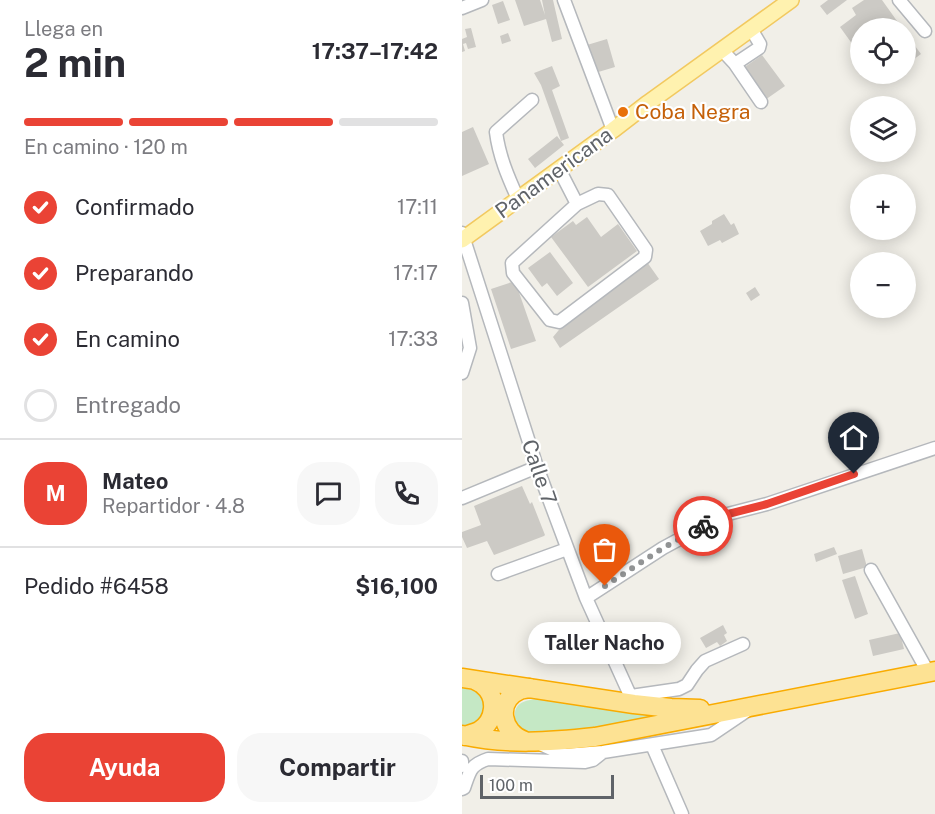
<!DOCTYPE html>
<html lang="es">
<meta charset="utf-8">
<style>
:root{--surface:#fff;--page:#f7f7f7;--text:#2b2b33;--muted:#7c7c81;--line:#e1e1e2;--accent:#ea4335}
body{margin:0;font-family:"Public Sans",sans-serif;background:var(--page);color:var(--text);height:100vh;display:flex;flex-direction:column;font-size:22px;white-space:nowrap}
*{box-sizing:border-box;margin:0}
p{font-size:20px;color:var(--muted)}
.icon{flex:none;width:33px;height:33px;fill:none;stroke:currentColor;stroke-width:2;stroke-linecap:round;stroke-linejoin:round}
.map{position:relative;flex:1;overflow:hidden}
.drawer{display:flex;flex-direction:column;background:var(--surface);width:462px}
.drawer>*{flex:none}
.tools{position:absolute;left:388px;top:18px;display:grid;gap:12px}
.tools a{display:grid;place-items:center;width:66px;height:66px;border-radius:50%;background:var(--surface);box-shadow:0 3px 15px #0003;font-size:30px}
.scale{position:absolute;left:18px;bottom:15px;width:134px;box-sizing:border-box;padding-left:6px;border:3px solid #5f6368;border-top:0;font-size:16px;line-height:21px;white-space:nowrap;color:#5f6368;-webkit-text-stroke:4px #fff;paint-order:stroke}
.pin{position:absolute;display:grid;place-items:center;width:51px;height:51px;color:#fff;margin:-62px -26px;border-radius:50% 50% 50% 0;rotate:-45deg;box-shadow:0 0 6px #0007}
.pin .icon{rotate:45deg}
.courier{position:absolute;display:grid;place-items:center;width:60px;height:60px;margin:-30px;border:4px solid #ea4335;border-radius:50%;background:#fff;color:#222;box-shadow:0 2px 8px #0007}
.bubble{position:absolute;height:42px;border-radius:21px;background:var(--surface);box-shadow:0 3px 15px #0003;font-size:20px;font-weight:700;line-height:42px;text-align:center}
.overview em{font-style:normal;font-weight:700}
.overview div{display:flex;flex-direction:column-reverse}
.overview{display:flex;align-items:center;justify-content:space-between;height:102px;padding:0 24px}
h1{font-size:39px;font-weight:700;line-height:45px}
.bar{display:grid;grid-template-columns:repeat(4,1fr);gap:9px 6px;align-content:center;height:72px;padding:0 24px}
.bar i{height:8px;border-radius:4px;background:var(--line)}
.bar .selected{background:var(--accent)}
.bar p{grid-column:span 4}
.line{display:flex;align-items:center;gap:15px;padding:0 24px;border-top:2px solid var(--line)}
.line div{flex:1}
.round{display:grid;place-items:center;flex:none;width:63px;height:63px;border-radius:24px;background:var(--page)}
ol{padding:0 24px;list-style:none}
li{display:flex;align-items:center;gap:18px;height:66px}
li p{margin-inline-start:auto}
li .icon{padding:6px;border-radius:50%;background:var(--accent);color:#fff;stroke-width:4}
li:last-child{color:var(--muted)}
li i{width:33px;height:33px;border:3px solid var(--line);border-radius:50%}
.action{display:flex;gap:12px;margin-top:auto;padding:12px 24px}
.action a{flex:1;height:69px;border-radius:24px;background:var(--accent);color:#fff;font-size:24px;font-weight:700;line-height:69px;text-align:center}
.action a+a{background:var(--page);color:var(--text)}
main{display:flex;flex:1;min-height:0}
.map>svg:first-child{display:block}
.green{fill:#c5e8c5}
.building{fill:#cccac5}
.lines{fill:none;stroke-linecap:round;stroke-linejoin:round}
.minor-casing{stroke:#b5b8bc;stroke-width:15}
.major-casing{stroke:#f2c960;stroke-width:18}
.highway-casing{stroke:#f9ab00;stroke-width:21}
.minor{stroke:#fff;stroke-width:12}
.major{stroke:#fff2af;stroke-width:15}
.highway{stroke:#fde293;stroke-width:18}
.done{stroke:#929495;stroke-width:6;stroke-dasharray:0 10.8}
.route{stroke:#ea4335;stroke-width:8}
.food-dot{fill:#e8710a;stroke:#fff;stroke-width:2}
.labels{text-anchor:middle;stroke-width:4.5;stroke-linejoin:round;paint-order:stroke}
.food-label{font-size:21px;fill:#c56008;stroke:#fff;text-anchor:start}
.street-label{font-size:21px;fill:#5f6368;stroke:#fff}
</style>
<main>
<section class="drawer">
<div class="overview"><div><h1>2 min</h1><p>Llega en</p></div><em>17:37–17:42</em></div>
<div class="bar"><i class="selected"></i><i class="selected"></i><i class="selected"></i><i></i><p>En camino · 120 m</p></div>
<ol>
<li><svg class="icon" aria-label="check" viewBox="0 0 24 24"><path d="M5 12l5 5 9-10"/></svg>Confirmado<p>17:11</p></li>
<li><svg class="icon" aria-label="check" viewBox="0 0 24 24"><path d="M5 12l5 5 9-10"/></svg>Preparando<p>17:17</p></li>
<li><svg class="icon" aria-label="check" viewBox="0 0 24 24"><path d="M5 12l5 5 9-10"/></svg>En camino<p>17:33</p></li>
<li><i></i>Entregado</li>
</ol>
<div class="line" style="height:108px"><b class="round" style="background:var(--accent);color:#fff">M</b><div><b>Mateo</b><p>Repartidor · 4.8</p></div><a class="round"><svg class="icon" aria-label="chat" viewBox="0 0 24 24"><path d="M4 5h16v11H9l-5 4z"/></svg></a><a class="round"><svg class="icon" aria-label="phone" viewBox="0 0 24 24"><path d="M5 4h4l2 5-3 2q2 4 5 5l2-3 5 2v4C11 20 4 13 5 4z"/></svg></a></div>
<div class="line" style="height:78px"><div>Pedido #6458</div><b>$16,100</b></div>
<div class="action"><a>Ayuda</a><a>Compartir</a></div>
</section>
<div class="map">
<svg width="473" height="814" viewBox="0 0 473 814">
<rect width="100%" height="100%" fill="#f1efe8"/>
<path class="green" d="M0 688C10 690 17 691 23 699L22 720 0 730Z
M75 699 217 717 104 737 56 732C50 711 51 701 75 699Z"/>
<path class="building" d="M53 0H78L83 15 80 0H91L100 39 90 42 84 19 62 26Z
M366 0H385L365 15 358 6Z
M402 0H420L440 28H399V40L391 45 378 27 394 15 390 8Z
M41 1 48 20 36 24 30 5Z
M9 28 14 47 6 49 4 43 1 44 3 51 0 52V39L5 37 3 29Z
M46 33 49 41 40 44 38 36Z
M444 34 459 54 444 65Z
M145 39 153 67 133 73 125 45Z
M300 55 323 86 303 100 280 69Z
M90 66 98 86 90 90 107 138 99 141 79 85 72 73Z
M411 74H432L418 83Z
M11 127 27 164 0 176V132Z
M95 136 102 145 73 168 66 159Z
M262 214 269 225 272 223 277 234 260 243 258 240 246 246 238 231 250 224V221Z
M125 217 139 237 156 224 175 251 126 287 89 237 111 221 114 225Z
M88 252 111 283 95 296 85 283 80 287 66 268Z
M185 262 197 279 98 348 91 337 101 325Z
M53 281 74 341 49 349 29 289Z
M293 287 298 295 289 301 284 293Z
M60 486 68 504 70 502 83 535 82 536 32 555 25 541 5 548 0 537V532L19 525 12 506Z
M372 547 375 554 354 562 352 554Z
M400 549 405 567 381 574 376 556Z
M393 576 406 614 393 619 380 580Z
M261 625 265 633 262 635 265 641 258 646 255 642 244 648 238 638Z
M438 633 442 649 411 656 407 640Z"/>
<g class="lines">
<defs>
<path id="minor" d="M102 0 151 130
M437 0 463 31
M0 8 20 0
M260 50 273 64 297 48 298 44 289 29
M273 64 299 102
M97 169 115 204
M136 194 146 195 184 250 183 257 97 322 88 320 51 273 50 263 115 204Z
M56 199C46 177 37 156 34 132L70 100
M0 233 75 467 124 598 172 704
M0 303 8 348 0 373
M0 498 75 467
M409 570 466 672
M36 574 105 549
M124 598 201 548 262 515 305 504 473 448
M169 696 217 689 225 685 235 670 243 661 281 644
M78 744 103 755 141 752 249 735 286 710
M190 745 220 814
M0 761V766
M0 789 2 788C8 771 8 765 26 759L123 762 131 760 141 752"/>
<path id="major" d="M0 240 151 130 186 103 329 0"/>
<path id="highway" d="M0 678 172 704 209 708 238 709
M0 735C44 745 88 742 133 737L473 671
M3 736C8 734 13 733 17 731 34 721 36 697 21 685 19 683 16 682 13 680
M63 741C39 733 33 701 58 690 61 689 64 689 68 688"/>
</defs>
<use href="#minor" class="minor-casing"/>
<use href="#major" class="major-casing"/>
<use href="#highway" class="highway-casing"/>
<use href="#minor" class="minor"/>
<use href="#major" class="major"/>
<use href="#highway" class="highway"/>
</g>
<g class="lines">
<path class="done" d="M143 586 201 548 241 526"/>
<path class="route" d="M241 526 262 515 305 504 392 474"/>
</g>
<circle class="food-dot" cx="161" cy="112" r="6"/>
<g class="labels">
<g class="food-label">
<text x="173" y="119">Coba Negra</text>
</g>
<g class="street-label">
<text transform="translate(92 173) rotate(-36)" y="7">Panamericana</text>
<text transform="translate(77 472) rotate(71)" y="7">Calle 7</text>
</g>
</g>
</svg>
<div class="tools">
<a><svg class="icon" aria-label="locate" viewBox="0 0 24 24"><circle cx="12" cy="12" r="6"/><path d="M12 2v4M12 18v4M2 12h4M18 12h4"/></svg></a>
<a><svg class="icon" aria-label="layers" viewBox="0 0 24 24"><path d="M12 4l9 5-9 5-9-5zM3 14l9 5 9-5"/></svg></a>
<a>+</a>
<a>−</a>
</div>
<div class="scale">100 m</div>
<div class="pin" style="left:143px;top:586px;background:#ea580c"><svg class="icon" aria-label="bag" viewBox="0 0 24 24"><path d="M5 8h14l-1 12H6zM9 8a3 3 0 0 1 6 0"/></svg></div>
<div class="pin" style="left:392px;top:474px;background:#1f2937"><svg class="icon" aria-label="home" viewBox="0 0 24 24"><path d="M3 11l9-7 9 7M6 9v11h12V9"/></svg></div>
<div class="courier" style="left:241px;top:526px"><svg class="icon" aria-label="bike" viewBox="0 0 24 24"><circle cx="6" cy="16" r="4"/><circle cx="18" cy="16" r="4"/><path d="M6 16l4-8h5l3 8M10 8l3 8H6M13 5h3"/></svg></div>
<div class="bubble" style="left:66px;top:622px;width:153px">Taller Nacho</div>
</div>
</main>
